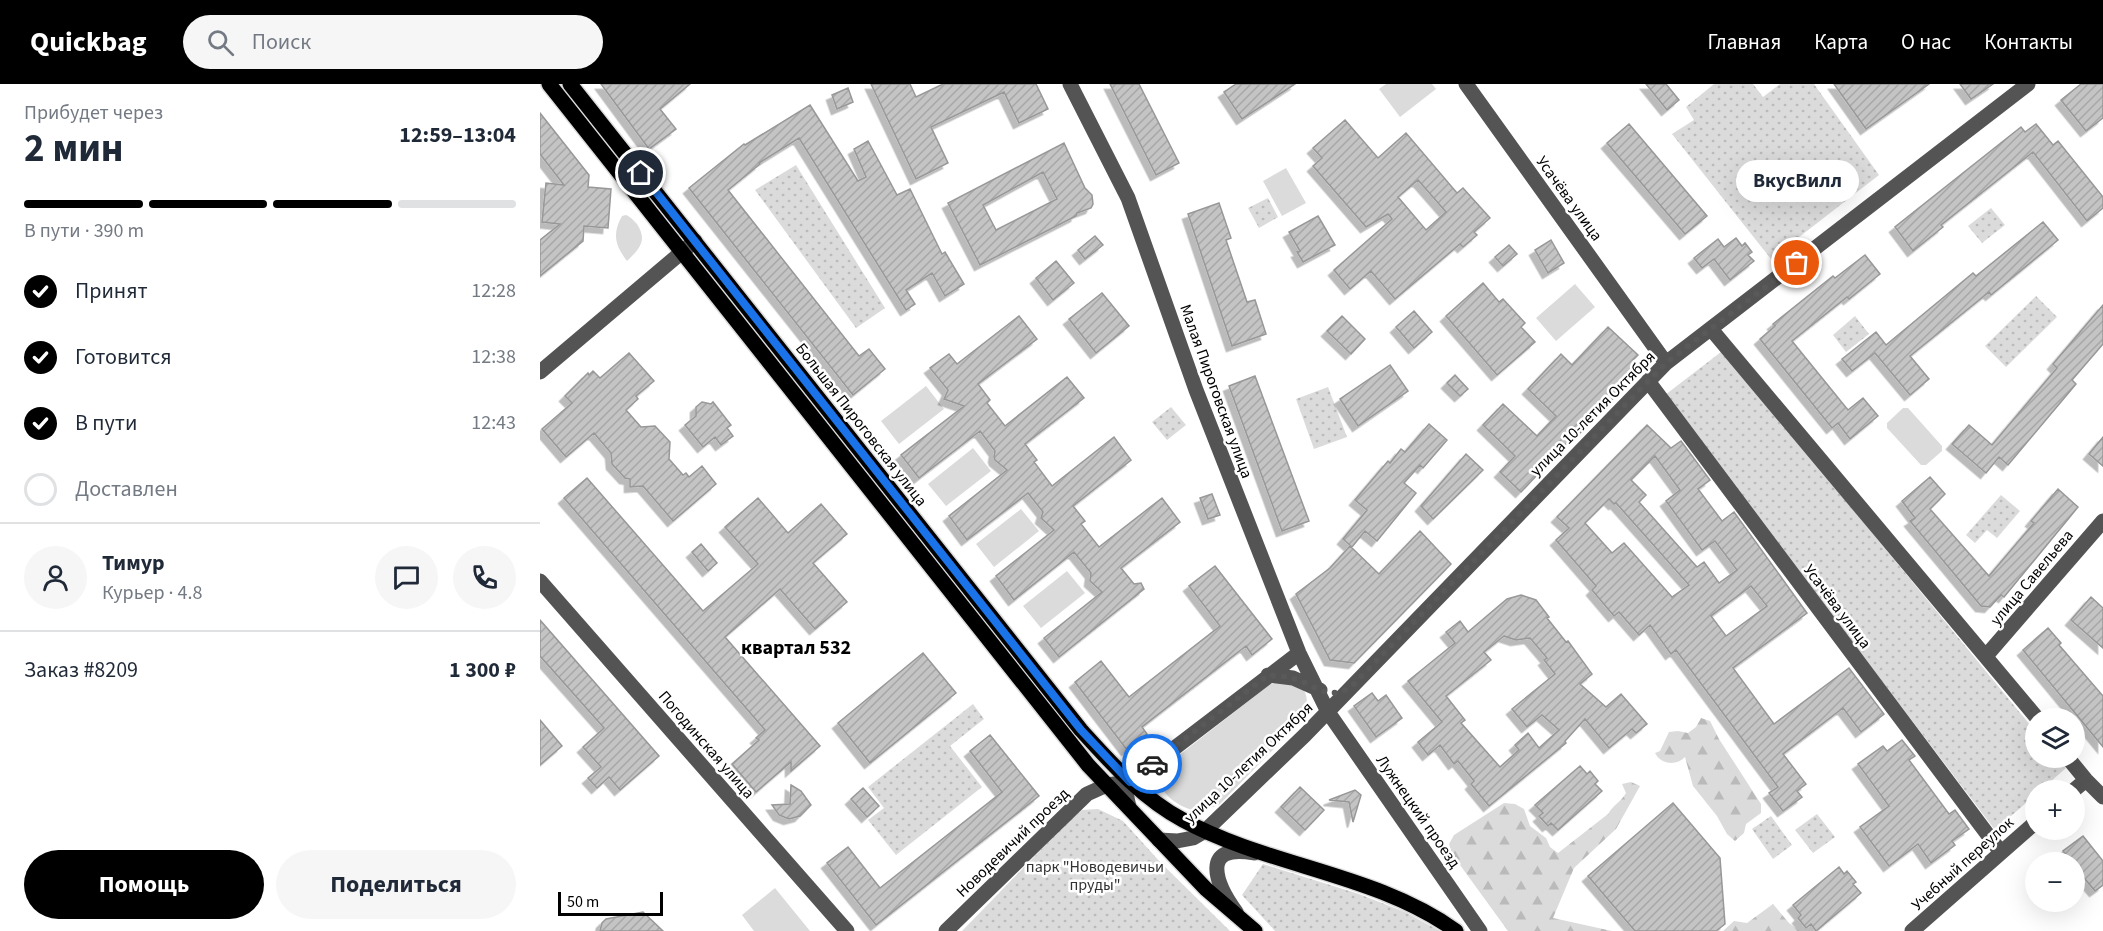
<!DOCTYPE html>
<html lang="ru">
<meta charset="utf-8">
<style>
:root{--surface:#fff;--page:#f6f6f7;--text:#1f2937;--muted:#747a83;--line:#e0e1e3;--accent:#000}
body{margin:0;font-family:"Source Sans 3",sans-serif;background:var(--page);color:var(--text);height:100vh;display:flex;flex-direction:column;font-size:22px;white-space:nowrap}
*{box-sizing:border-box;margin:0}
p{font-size:20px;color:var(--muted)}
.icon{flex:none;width:33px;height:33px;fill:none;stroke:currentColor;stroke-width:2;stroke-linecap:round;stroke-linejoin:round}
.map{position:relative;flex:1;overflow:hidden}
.details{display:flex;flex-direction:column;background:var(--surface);width:540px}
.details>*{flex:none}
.tools{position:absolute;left:1485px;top:624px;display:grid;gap:12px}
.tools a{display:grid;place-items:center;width:60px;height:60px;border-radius:50%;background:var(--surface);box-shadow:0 6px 24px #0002;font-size:30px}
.scale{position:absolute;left:18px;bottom:15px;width:105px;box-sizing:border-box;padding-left:6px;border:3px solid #000;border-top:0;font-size:16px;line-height:21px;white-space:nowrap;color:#000;-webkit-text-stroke:4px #fff;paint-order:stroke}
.pin{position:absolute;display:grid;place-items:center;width:51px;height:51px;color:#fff;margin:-26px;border:3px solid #fff;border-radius:50%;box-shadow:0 2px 6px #0007}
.courier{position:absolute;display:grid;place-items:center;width:60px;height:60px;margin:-30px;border:4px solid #1a73e8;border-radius:50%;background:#fff;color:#222;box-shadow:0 2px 8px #0007}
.bubble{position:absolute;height:42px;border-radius:21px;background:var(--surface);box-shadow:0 6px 24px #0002;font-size:20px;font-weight:700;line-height:42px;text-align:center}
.headline em{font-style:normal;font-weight:700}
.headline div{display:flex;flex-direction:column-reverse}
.headline{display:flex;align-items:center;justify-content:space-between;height:102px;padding:0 24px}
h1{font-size:39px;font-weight:700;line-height:45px}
.bar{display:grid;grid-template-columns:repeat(4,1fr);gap:9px 6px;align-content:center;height:72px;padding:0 24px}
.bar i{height:8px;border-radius:4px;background:var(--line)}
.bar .selected{background:var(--accent)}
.bar p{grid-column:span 4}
.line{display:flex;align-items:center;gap:15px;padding:0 24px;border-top:2px solid var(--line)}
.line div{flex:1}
.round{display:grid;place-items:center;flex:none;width:63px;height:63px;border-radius:32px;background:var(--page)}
ol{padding:0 24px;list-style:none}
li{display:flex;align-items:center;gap:18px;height:66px}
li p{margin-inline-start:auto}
li .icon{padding:6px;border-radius:50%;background:var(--accent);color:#fff;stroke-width:4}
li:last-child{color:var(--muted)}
li i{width:33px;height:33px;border:3px solid var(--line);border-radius:50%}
.primary-button{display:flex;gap:12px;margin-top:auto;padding:12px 24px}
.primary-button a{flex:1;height:69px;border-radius:36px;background:var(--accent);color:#fff;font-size:24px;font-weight:700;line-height:69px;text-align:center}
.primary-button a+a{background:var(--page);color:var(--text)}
header{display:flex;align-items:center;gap:36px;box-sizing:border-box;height:84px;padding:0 30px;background:var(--accent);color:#fff}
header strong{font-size:28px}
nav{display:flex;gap:33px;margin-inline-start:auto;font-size:21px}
.search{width:420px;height:54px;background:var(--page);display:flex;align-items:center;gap:15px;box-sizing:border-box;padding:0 21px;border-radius:33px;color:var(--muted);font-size:22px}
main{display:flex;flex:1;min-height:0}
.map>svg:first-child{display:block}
.grass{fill:#dbdbdb}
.forest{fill:url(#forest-firs)}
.park{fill:url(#park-dots)}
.building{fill:url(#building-hatch);stroke:#989898;stroke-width:1.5;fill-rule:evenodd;filter:url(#shadow)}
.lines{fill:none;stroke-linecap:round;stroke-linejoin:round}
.major-casing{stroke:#dbdbdb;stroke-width:18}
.minor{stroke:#545454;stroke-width:15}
.major{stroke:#000;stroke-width:15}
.done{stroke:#595959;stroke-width:6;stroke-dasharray:0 10.8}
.route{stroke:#1a73e8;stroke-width:8}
.labels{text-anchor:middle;stroke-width:5;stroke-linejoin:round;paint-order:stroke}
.street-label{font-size:16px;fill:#000;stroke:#fff}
.park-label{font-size:16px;fill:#323232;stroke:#fff}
.quarter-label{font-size:20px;font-weight:bold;fill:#000;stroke:#fff}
</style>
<header>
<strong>Quickbag</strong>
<div class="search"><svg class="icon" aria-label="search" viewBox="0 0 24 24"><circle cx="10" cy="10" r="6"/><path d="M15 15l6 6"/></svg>Поиск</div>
<nav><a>Главная</a><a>Карта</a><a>О нас</a><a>Контакты</a></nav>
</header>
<main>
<section class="details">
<div class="headline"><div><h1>2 мин</h1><p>Прибудет через</p></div><em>12:59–13:04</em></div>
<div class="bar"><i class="selected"></i><i class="selected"></i><i class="selected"></i><i></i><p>В пути · 390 m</p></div>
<ol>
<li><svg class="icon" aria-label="check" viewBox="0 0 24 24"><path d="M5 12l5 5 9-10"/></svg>Принят<p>12:28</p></li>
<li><svg class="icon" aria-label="check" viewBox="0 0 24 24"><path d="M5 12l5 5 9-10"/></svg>Готовится<p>12:38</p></li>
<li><svg class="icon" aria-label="check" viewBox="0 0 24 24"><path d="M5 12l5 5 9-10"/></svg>В пути<p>12:43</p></li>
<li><i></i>Доставлен</li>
</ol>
<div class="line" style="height:108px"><a class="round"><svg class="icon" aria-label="person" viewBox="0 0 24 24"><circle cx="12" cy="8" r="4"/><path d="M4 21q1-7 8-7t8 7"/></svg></a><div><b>Тимур</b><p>Курьер · 4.8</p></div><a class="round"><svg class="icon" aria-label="chat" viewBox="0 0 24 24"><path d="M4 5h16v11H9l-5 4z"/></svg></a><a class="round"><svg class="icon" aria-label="phone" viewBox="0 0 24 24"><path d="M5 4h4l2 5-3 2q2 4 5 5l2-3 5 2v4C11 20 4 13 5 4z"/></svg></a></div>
<div class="line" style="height:78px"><div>Заказ #8209</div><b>1 300 ₽</b></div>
<div class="primary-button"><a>Помощь</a><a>Поделиться</a></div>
</section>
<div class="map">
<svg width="1563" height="847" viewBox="0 0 1563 847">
<defs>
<pattern id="forest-firs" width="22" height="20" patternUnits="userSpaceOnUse" patternTransform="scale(1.5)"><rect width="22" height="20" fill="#dbdbdb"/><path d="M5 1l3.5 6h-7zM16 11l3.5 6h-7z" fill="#bababa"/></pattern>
<pattern id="park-dots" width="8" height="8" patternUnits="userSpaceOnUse" patternTransform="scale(1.5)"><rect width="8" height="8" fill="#dbdbdb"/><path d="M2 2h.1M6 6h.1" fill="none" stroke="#bababa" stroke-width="1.8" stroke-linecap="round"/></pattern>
<pattern id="building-hatch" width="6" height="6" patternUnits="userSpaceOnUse" patternTransform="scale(1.5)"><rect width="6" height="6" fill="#c4c4c4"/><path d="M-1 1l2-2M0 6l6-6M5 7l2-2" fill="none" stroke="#a7a7a7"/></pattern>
<filter id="shadow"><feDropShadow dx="-5.5" dy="5.5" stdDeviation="0" flood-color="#0004"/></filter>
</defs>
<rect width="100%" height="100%" fill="#fff"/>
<path class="grass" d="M846 0H892L896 5 860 33 839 5Z
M746 84 766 119 742 132 723 97Z
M86 131C91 133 93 136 97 140 108 157 99 165 87 177 75 161 72 150 82 132Z
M1035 200 1055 223 1016 257 996 234Z
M386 302 404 325 359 360 341 337Z
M1363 324H1368L1402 362V367L1386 381H1381L1347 344V339Z
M433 364 451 387 406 422 388 400Z
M481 425 499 447 454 483 436 460Z
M527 487 545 509 501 544 483 522Z
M739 597C744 598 751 597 755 599 771 606 768 624 762 636L679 721C671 724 663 726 655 726 642 725 621 711 620 697 620 692 622 688 624 683L729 601Z
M235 804 270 847H214L202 831Z"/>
<path class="forest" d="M1161 634 1170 637 1179 655 1221 720V729L1206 740 1204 749 1195 757 1187 750 1177 732 1153 702 1145 673C1137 682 1121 681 1115 669L1120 667 1129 648 1138 647 1148 649 1156 643Z
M1091 698 1100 702 1076 745 1034 784 1013 834 1072 847H968L912 770 909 760 914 751 964 719 975 720 984 725 990 742 1006 754 1010 763 1018 769 1068 730C1073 721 1081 718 1086 709L1082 700Z
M1233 820 1249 839 1259 847H1183L1194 837 1207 839Z"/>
<path class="park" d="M1174 0H1213L1223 13 1240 0H1274L1339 91 1231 175 1132 50 1154 36 1146 23Z
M256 81 345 224 316 244 215 106Z
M728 114 738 133 719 144 708 124Z
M1451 124 1465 141 1442 159 1428 142Z
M1496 212 1517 233 1466 283 1445 262Z
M1315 232 1329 250 1306 268 1293 251Z
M1181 268 1190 276 1495 647 1496 674H1517L1526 684 1501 706H1496L1495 711 1455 746 1125 311Z
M788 303 807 353 774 365 756 315Z
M631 323 646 341 627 356 612 338Z
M1461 411 1480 427 1457 454 1447 446 1435 459 1426 451Z
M433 620 444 635 410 662 442 703 356 771 328 736 344 724 328 703Z
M558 725 583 737 621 779 690 847H422L529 737 542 726Z
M1277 730 1295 753 1273 769 1255 746Z
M1231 732 1252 761 1233 775 1212 745Z
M723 780 819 810 865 828 900 847H735L702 811Z"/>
<path class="building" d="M61 0H150L120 25 136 45 109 65Z
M331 0H370L376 13 403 0H496L508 25 479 39 464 8 391 43 408 79 376 95Z
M570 0H599L639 79 616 91Z
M696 0H755L702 35 684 8Z
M1106 0H1126L1139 16 1127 26Z
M1294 0H1389L1326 45Z
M1420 0H1453L1431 15Z
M1541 0H1563V34L1546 47 1521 16Z
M308 4 313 18 297 25 292 11Z
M270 21 318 97 326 93 314 65 328 57 357 111 370 105 402 170 405 168 424 200 405 212 392 189 366 206 375 220 366 226 259 54 219 79 220 80 188 106 319 272 329 265 345 285 313 311 149 104 204 60 205 61Z
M0 29 49 91 48 103 71 105 68 144 44 142 43 157 0 192V156L20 140 2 138 6 99 24 101 0 70Z
M805 36 838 74 866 49 917 109 923 104 950 134 934 148 937 151 923 163 920 160 855 215 831 187 810 205 794 186 852 135 848 130 826 143 773 82 782 74 773 64ZM878 96 906 128 886 146 858 113Z
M1089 40 1167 132 1145 150 1067 59Z
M1496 40 1513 61 1518 57 1563 113V124L1547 137 1493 68 1401 141 1403 143 1373 167 1355 143 1481 43 1485 48Z
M524 59 545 104 552 111 553 120 551 124 537 129 536 132 440 181 408 119ZM503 88 517 115 456 146 443 121Z
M679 119 691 154 686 156 707 218 715 216 726 250 692 262 648 130Z
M778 132 795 161 763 178 757 168 760 167 749 148Z
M1503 138 1518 156 1451 211 1449 208 1370 272 1389 295 1370 311 1335 269 1312 287 1302 275 1336 248 1346 261 1433 189 1436 192Z
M555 152 563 161 545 175 538 166Z
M1196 154 1202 162 1205 159 1212 168 1208 171 1214 177 1190 196 1174 175 1162 184 1154 174 1178 155 1184 163Z
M1011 156 1024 179 1008 189 995 166Z
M969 161 977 170 963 182 955 173Z
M1325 171 1340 190 1309 215 1307 213 1252 257 1308 326 1323 314 1338 332 1310 355 1298 339 1292 344 1220 255 1235 242 1233 240 1293 192 1295 194Z
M516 177 534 199 513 216 496 194Z
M943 199 959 218 963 215 985 239 981 243 995 258 957 291 906 232Z
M562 209 589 242 556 269 529 235Z
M1563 221V260L1532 296 1536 300 1468 381 1459 373 1446 389 1412 360 1429 341 1452 361 1517 284 1513 280Z
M874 227 892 248 874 264 856 243Z
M479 232 497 255 438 300 450 316 447 319 465 342 527 293 544 314 485 360 497 376 494 378 512 402 574 353 591 376 533 422 545 437 541 440 559 463 622 414 640 438 581 484 594 500 601 499 604 505 519 573 504 554 562 508 550 497 551 489 534 468 474 516 456 492 514 446 501 434 503 428 488 409 427 456 409 432 467 386 455 376 454 373 455 367 440 347 379 394 361 371 424 322 404 315 408 306 390 284 409 270 417 280Z
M802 232 825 255 811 270 787 247Z
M1068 243 1098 271 1093 276 1099 281 1079 302 1082 305 1040 349 1038 347 981 408 960 388 975 372 943 341 963 320 997 352 1016 332 988 305 1021 270 1032 281Z
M89 269 114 297 96 312 98 315 86 326 101 343 115 342 130 358 129 375 143 391 146 389 149 393 162 382 176 400 133 437 103 402 90 403V395L85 394 72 380 71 369 54 349 26 373 2 345 32 319 25 312 48 289 49 291 53 287 60 294Z
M850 281 868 307 818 342 800 315Z
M915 291 928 305 920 312 907 299Z
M715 292 769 437 742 447 689 302Z
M162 318 171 320 173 318 191 341 187 344 193 352 181 361 175 353 163 363 145 341 156 332V323Z
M889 340 907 356 883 384 880 381 864 399 876 409 837 457 825 447 812 463 803 455 827 426 815 416 848 377 850 379 861 365 865 368Z
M1107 341 1131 364 1141 357 1170 396 1158 405 1182 437 1194 428 1267 529 1193 584 1234 640 1309 584 1344 630 1321 648 1303 624 1243 670 1266 700 1257 707 1262 713 1243 727 1229 709 1238 703 1136 566 1131 570 1110 541 1099 551 1079 528 1074 532 1052 506 1056 502 1016 456 1029 444 1017 433ZM1115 372 1140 406 1126 417 1162 466 1175 457 1197 486 1179 499 1164 478 1157 483 1099 418 1106 411 1091 396ZM1069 415 1074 420 1076 419 1149 501 1132 513 1084 459 1072 469 1045 439ZM1211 502 1227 522 1186 552 1171 532Z
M1563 353V382L1549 370Z
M926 370 943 386 893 435 881 422Z
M1390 393 1405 410 1390 425 1449 492 1494 439 1491 437 1518 405 1538 423 1464 513 1461 511 1450 523 1441 522 1370 437 1375 434 1362 417Z
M47 394 163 527 218 480 185 443 218 414 248 449 281 420 307 450 273 479 307 518 275 545 240 505 185 553 280 662 251 687V678L216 708 192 680 219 656 216 654 225 646 24 414Z
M672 410 680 431 668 435 660 414Z
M880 447 911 480 814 579 790 576 756 510 790 484 810 462 839 490Z
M161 460 177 479 168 487 152 468Z
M675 482 732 555 712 571 706 562 602 643 607 650 587 666 535 598 561 577 589 613 680 542 649 502Z
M981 511 996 516 1009 533 1007 534 1026 558 1028 557 1052 590 1040 600 1066 623 1081 610 1107 640 1096 649 1092 645 1069 664 1045 635 1025 657 1026 659 949 722 931 700 934 697 918 677 914 680 900 661 888 671 878 658 902 638 868 597 915 559 906 548 920 537 928 548 967 515ZM964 552 976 556 990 554 1007 574 1004 576 1015 590 972 625 987 643 1002 631 1019 646 999 664 988 649 975 661 979 666 960 683 921 639 925 636 906 612 951 576 944 568Z
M1551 513 1563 524V564L1531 536Z
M0 536 119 672 80 706 69 693 57 704 48 694 61 683 43 663 64 644 0 572Z
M1508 544 1521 559 1519 561 1563 612V663L1483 566Z
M383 569 416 609 330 679 298 639Z
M832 609 838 617 846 611 862 634 836 653 814 622Z
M0 636 22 662 0 681Z
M450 651 499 712 336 841 287 779 308 763 340 804 462 708 430 667Z
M1362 656 1375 672 1369 676 1409 730 1415 726 1429 745 1412 757 1415 761 1391 779 1378 760 1349 782 1320 743 1349 722 1318 680 1343 662 1347 667Z
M1040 682 1047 690 1050 687 1058 697 1055 700 1062 707 1018 746 1011 739 1008 742 999 732 1003 729 995 721Z
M251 701 261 707 271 721 260 732 249 735 239 731 232 721 250 720Z
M760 703 784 726 765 746 741 723Z
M323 704 339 722 327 733 311 715Z
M815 706 821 711 813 738 809 718 789 716Z
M1133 719 1180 774 1185 840 1176 847H1095L1048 792Z
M1543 752 1563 777V801L1555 807 1534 782V778H1532L1523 767Z
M1299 783 1304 790 1307 787 1316 798 1313 800 1321 809 1276 847 1271 840 1266 844 1258 834 1261 831 1253 821Z
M103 828 123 847H60L62 839 66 835Z"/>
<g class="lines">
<defs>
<path id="major" d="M9 0 548 681 666 805 715 847
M30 0 541 646C571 679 603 715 643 736 729 783 835 789 916 847"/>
</defs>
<use href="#major" class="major-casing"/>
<path class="minor" d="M530 0 588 114 656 306 759 569 788 628 940 847
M926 0 1126 279
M1171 245 1497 634
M0 288 155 157
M1108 297 1460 767
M0 497 307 847
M1446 572 1563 437
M728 591 753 594 780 606
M1528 674 1546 696 1563 713
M1534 706 1546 696
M589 723 586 709 590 698 759 569
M619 756 637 757 653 754 665 747 691 722 765 651 1126 279 1488 0
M696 828C675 799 660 759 714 769
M406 847 547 710 567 701 590 698
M1372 847 1496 738"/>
<use href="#major" class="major"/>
</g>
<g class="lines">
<path class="done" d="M612 680 728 591C736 592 745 592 752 594 775 600 785 617 810 604L1126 279 1257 179"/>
<path class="route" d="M101 89 541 646 590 698 612 680"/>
</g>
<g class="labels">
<g class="street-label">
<text transform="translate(1030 114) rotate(54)" y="6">Усачёва улица</text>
<text transform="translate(677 307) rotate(70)" y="6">Малая Пироговская улица</text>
<text transform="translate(1052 329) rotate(-45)" y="6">улица 10-летия Октября</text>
<text transform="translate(322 340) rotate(52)" y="6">Большая Пироговская улица</text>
<text transform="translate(1491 493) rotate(-50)" y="6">улица Савельева</text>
<text transform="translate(1298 522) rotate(53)" y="6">Усачёва улица</text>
<text transform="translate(167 660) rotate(49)" y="6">Погодинская улица</text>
<text transform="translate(708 678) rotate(-43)" y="6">улица 10-летия Октября</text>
<text transform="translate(879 727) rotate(55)" y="6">Лужнецкий проезд</text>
<text transform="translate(472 758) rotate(-44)" y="6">Новодевичий проезд</text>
<text transform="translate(1422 779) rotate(-42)" y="6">Учебный переулок</text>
</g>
<g class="park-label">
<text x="555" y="788">парк "Новодевичьи<tspan x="555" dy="18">пруды"</tspan></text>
</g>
<g class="quarter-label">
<text x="256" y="570">квартал 532</text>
</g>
</g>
</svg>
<div class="tools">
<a><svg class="icon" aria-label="layers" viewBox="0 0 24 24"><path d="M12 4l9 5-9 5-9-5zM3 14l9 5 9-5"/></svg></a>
<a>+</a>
<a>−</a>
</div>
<div class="scale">50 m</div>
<div class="pin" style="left:1257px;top:179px;background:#ea580c"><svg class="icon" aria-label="bag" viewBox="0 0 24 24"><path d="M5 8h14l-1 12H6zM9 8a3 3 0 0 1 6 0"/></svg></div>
<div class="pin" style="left:101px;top:89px;background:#1f2937"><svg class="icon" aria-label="home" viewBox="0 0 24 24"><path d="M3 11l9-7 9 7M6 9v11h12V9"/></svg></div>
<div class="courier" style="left:612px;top:680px"><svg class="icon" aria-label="car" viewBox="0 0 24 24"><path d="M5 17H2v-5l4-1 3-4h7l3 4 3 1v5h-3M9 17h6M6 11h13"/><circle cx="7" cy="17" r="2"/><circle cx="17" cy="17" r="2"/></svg></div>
<div class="bubble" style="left:1196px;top:76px;width:123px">ВкусВилл</div>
</div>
</main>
